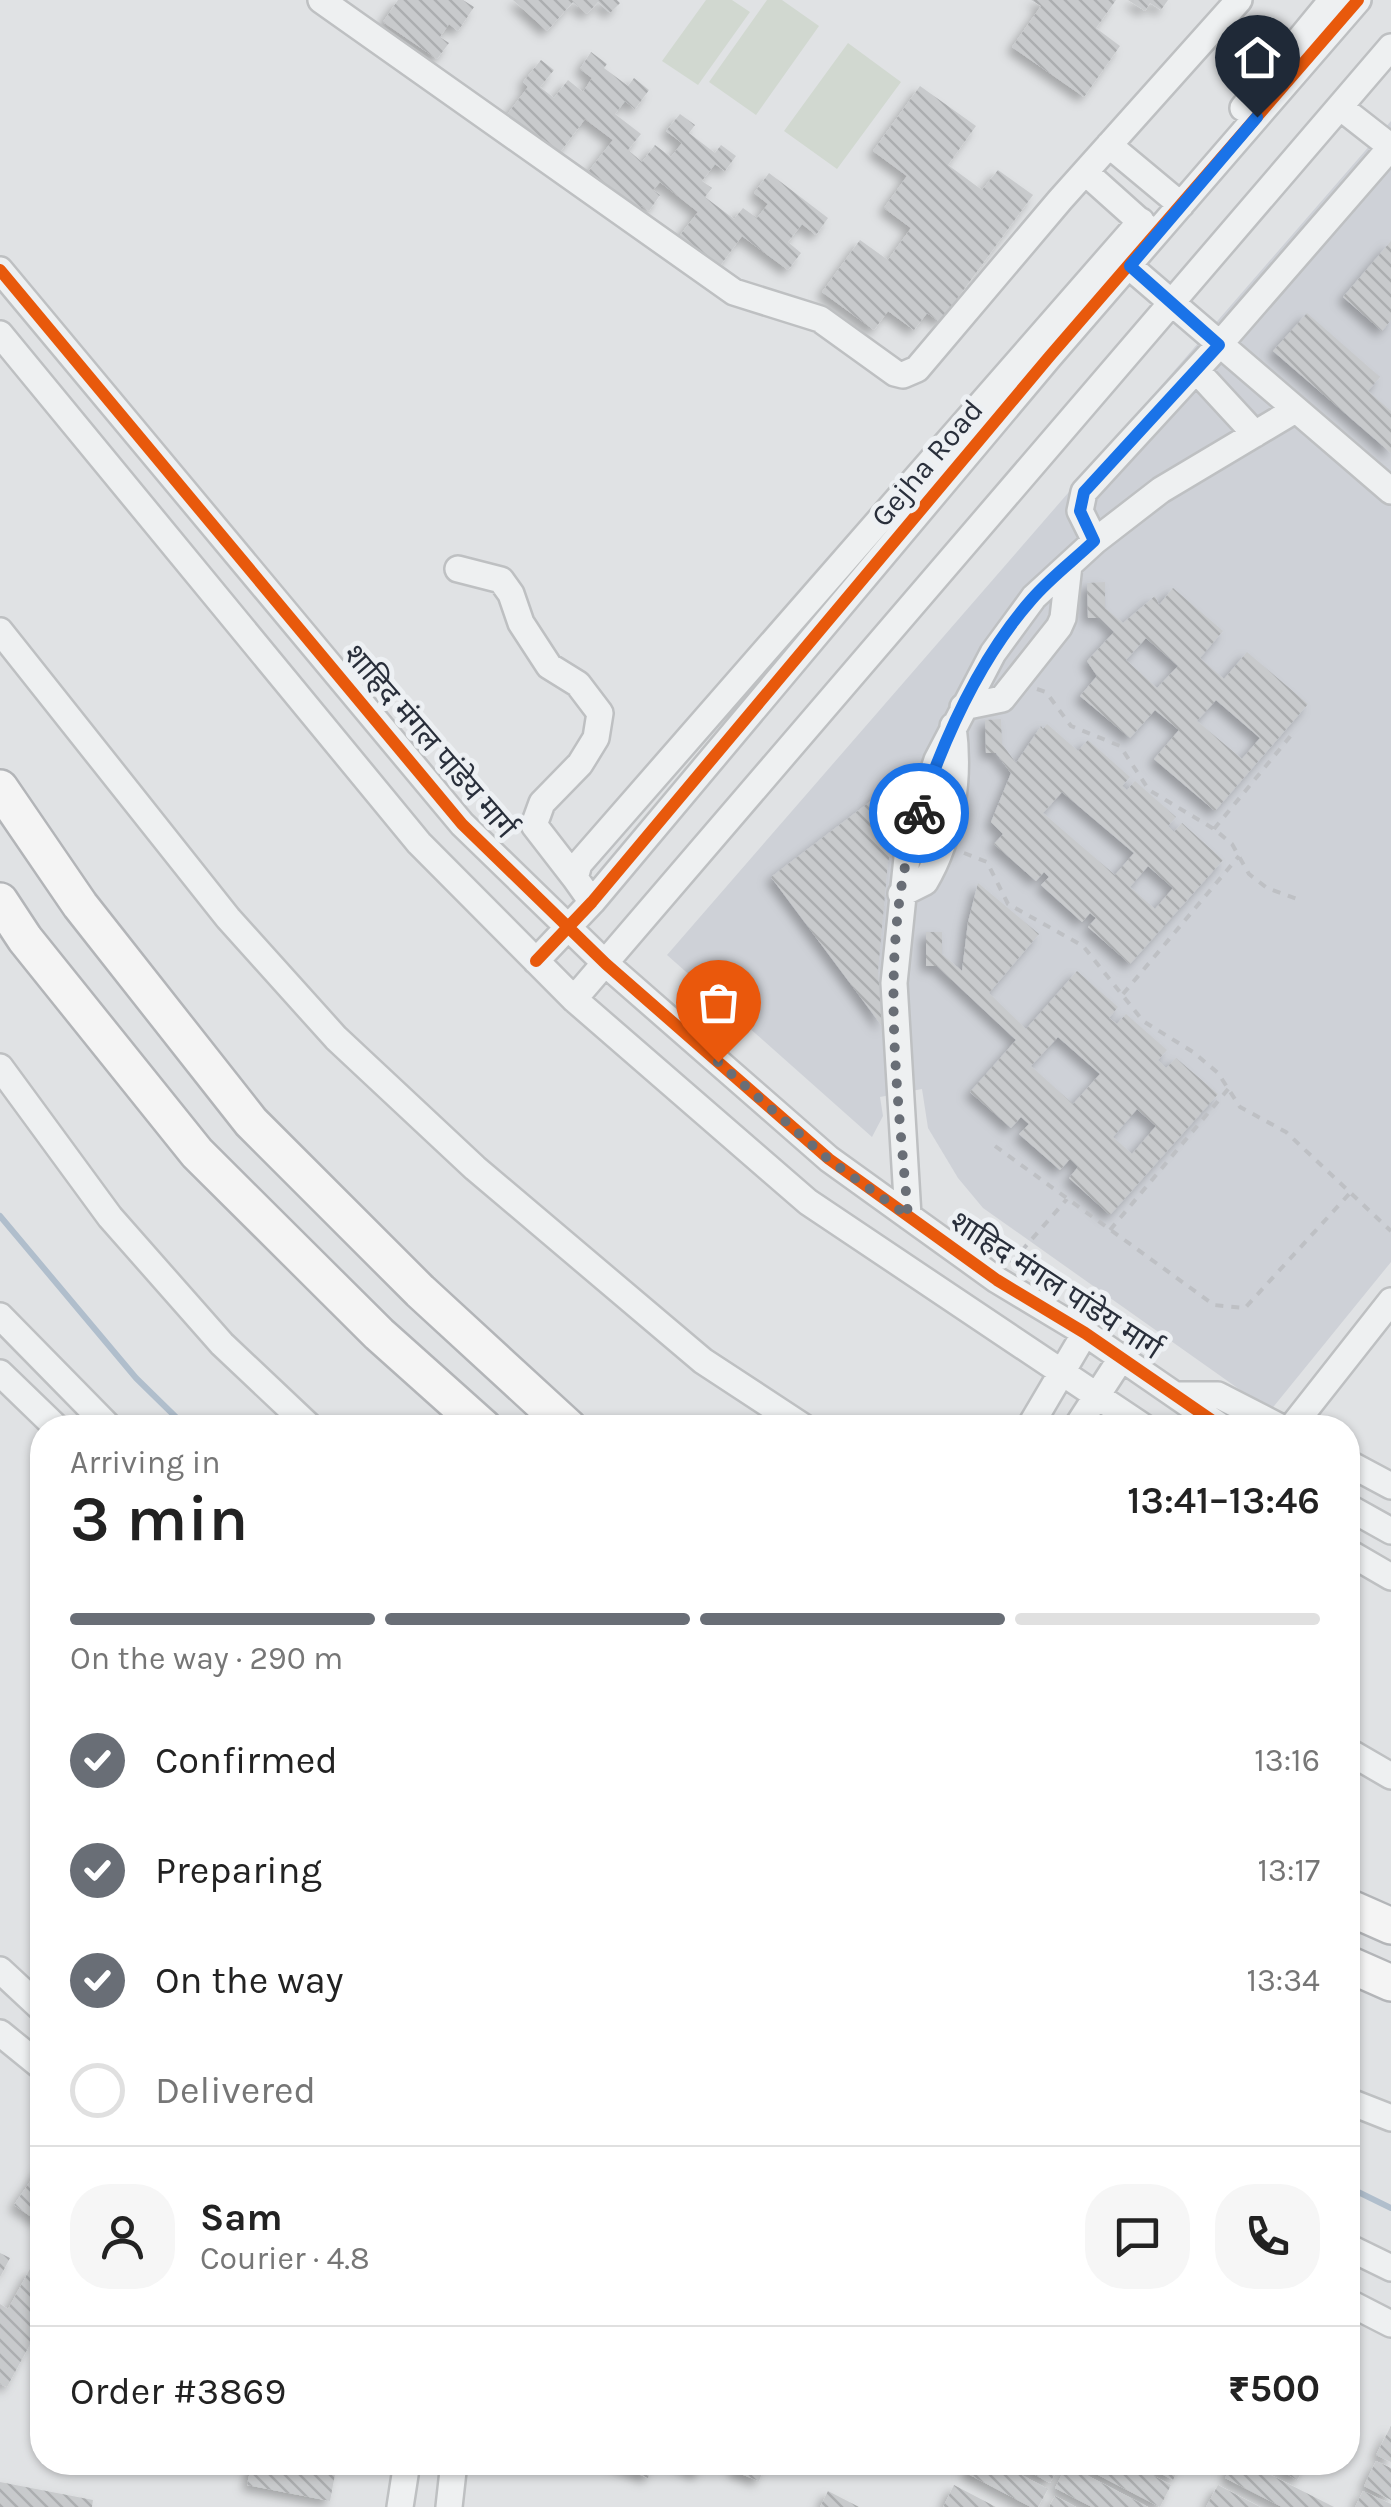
<!DOCTYPE html>
<meta charset="utf-8">
<style>
:root{--surface:#fff;--page:#f6f6f6;--text:#222;--muted:#767676;--line:#e0e0e0;--accent:#696e76}
body{margin:0;font-family:Karla,"Noto Sans Devanagari",sans-serif;background:var(--page);color:var(--text);height:100vh;display:flex;flex-direction:column;font-size:38px;white-space:nowrap}
*{box-sizing:border-box;margin:0}
p{font-size:32px;color:var(--muted)}
.icon{flex:none;width:55px;height:55px;fill:none;stroke:currentColor;stroke-width:2;stroke-linecap:round;stroke-linejoin:round}
.map{position:relative;flex:1;overflow:hidden}
.side{position:absolute;left:30px;top:1415px;width:1330px;height:1060px;display:flex;flex-direction:column;background:var(--surface);border-radius:40px;box-shadow:0 2px 8px #0004}
.side>*{flex:none}
.pin{position:absolute;display:grid;place-items:center;width:85px;height:85px;color:#fff;margin:-102px -42px;border-radius:50% 50% 50% 0;rotate:-45deg;box-shadow:0 0 10px #0007}
.pin .icon{rotate:45deg}
.courier{position:absolute;display:grid;place-items:center;width:100px;height:100px;margin:-50px;border:8px solid #1a73e8;border-radius:50%;background:#fff;color:#222;box-shadow:0 2px 12px #0007}
.headline em{font-style:normal;font-weight:600}
.headline div{display:flex;flex-direction:column-reverse}
.headline{display:flex;align-items:center;justify-content:space-between;height:170px;padding:0 40px}
h1{font-size:65px;font-weight:600;line-height:75px}
.bar{display:grid;grid-template-columns:repeat(4,1fr);gap:15px 10px;align-content:center;height:120px;padding:0 40px}
.bar i{height:12px;border-radius:8px;background:var(--line)}
.bar .on{background:var(--accent)}
.bar p{grid-column:span 4}
.line{display:flex;align-items:center;gap:25px;padding:0 40px;border-top:2px solid var(--line)}
.line div{flex:1}
.round{display:grid;place-items:center;flex:none;width:105px;height:105px;border-radius:40px;background:var(--page)}
ol{padding:0 40px;list-style:none}
li{display:flex;align-items:center;gap:30px;height:110px}
li p{margin-inline-start:auto}
li .icon{padding:10px;border-radius:50%;background:var(--accent);color:#fff;stroke-width:4}
li:last-child{color:var(--muted)}
li i{width:55px;height:55px;border:5px solid var(--line);border-radius:50%}
.map>svg:first-child{display:block}
.built{fill:#ced1d7}
.garden{fill:#d1d8d0}
.lines{fill:none;stroke-linecap:round;stroke-linejoin:round}
.stream{stroke:#b0becc;stroke-width:6}
.building{fill:url(#building-back-hatch);fill-rule:evenodd;filter:url(#shadow)}
.minor-casing{stroke:#bec0c2;stroke-width:30}
.highway-casing{stroke:#b3b5b8;stroke-width:40}
.path{stroke:#bec0c4;stroke-width:4;stroke-dasharray:8 8;stroke-linecap:butt}
.minor{stroke:#eef0f1;stroke-width:25}
.highway{stroke:#f4f4f4;stroke-width:35}
.cycleway-casing{stroke:#edf0f3;stroke-width:19}
.cycleway{stroke:#e8590c;stroke-width:12}
.done{stroke:#696e76;stroke-width:10;stroke-dasharray:0 18}
.route{stroke:#1a73e8;stroke-width:12}
.labels{text-anchor:middle;stroke-width:10;stroke-linejoin:round;paint-order:stroke}
.street-label{font-size:30px;fill:#292f3b;stroke:#edf0f3}
</style>
<div class="map">
<svg width="1391" height="2507" viewBox="0 0 1391 2507">
<defs>
<pattern id="building-back-hatch" width="6" height="6" patternUnits="userSpaceOnUse" patternTransform="scale(2.5)"><rect width="6" height="6" fill="#c8cacc"/><path d="M-1 5l2 2M0 0l6 6M5-1l2 2" fill="none" stroke="#acaeb0"/></pattern>
<filter id="shadow"><feDropShadow dx="-5.5" dy="5.5" stdDeviation="5" flood-color="#0004"/></filter>
</defs>
<rect width="100%" height="100%" fill="#e0e2e4"/>
<path class="built" d="M1391 121V1262L1270 1411 983 1208 958 1178 928 1128 922 1089 880 1097 883 1116 872 1137 667 955Z"/>
<path class="garden" d="M706 0H732L750 12 698 85 662 61Z
M767 0H782L819 26 756 115 709 82Z
M848 43 901 82 837 169 784 131Z"/>
<g class="lines">
<path class="stream" d="M0 1216 136 1378 187 1428
M1348 2187 1391 2208"/>
</g>
<path class="building" d="M398 0H463L474 7 458 31 449 24 440 37 449 43 437 59 383 22Z
M513 0H617L620 3 610 13 598 2 587 14 573 2 547 31Z
M1031 0H1116L1096 28 1120 46 1084 97 1012 47 1041 6Z
M1128 0H1168L1161 10 1150 3 1145 11Z
M591 52 607 64 604 68 628 86 634 78 649 90 635 109 625 101 615 114 641 134 628 150 642 162 655 145 671 157 682 143 666 131 680 114 695 125 689 133 715 153 721 145 736 156 725 171 715 164 702 181 712 188 705 197 734 219 743 208 757 218 768 204 754 193 769 173 828 218 816 235 802 224 788 242 801 253 788 270 742 236 717 270 677 239 698 212 660 182 653 190 660 195 649 211 642 206 635 214 585 176 613 140 585 119 558 155 506 116 528 87 523 82 541 60 554 70 540 87 554 98 568 80 583 92 592 78 580 69Z
M920 86 976 126 948 165 982 190 998 170 1033 195 940 322 927 313 914 330 888 311 874 330 822 292 860 240 888 260 911 228 884 208 907 176 873 151Z
M1391 241V320L1382 331 1343 297Z
M1307 313 1380 377 1368 391 1391 411V453L1273 351Z
M1105 582V608L1123 623 1155 596 1159 605 1173 588 1223 631 1200 658 1224 679 1247 652 1308 704 1215 811 1154 759 1179 730 1155 710 1130 738 1080 696 1097 676 1087 661 1114 632 1100 618H1088L1087 583ZM1146 638 1178 666 1157 688 1126 660ZM1216 700 1260 738 1242 759 1197 721Z
M1001 719 1002 744 1016 763 1041 726 1043 729 1047 724 1078 751 1088 740 1130 777 1122 786 1127 790 1135 781 1176 817 1168 826 1174 832 1182 823 1223 860 1130 964 1088 927 1096 918 1090 913 1082 922 1041 885 1049 877 1044 872 1036 881 994 844 1003 834 991 822 1011 773 996 753H986L985 720ZM1062 792 1134 853 1115 875 1043 813ZM1148 866 1173 888 1155 909 1130 887Z
M918 765 888 862 878 971 882 1026 771 877Z
M978 883 1039 934 989 993 1026 1029 1077 971 1118 1007 1109 1018 1117 1024 1126 1014 1167 1050 1158 1060 1166 1068 1176 1058 1218 1094 1110 1215 1069 1178 1078 1167 1070 1159 1060 1170 1019 1134 1029 1124 1021 1117 1011 1128 970 1092 1016 1040 937 966H926V932H942V954L962 971 968 922ZM1058 1037 1100 1074 1073 1104 1031 1066ZM1137 1109 1156 1126 1132 1154 1113 1137Z
M42 2164V2220L40 2223 14 2205Z
M0 2253 10 2258 0 2277Z
M30 2269 42 2276V2322L7 2387 0 2384V2304L8 2309Z
M1391 2426V2462L1376 2455Z
M1376 2461 1391 2468V2500L1364 2486Z
M252 2462H309L336 2469 330 2501 247 2485Z
M609 2462H655L648 2478Z
M674 2462H704L698 2475Z
M736 2462H766L759 2481 733 2471Z
M971 2462H997L1048 2489 1038 2507H1031L966 2473Z
M1011 2462H1061L1050 2483Z
M1073 2462H1128L1171 2485 1160 2507Z
M1139 2462H1182L1173 2480Z
M1233 2462H1245L1334 2507H1282L1225 2478Z
M1267 2462H1307L1297 2480Z
M1067 2465 1148 2507H1092L1055 2488Z
M0 2482 93 2500 92 2507H0Z
M954 2485 996 2507H943Z
M1218 2485 1260 2507H1206Z
M828 2491 859 2507H820Z
M1363 2491 1391 2504V2507H1355Z
M1055 2496 1076 2507H1049Z"/>
<g class="lines">
<defs>
<path id="minor" d="M321 0 734 292 820 319 895 373 903 375 917 369 1060 200 1239 0
M1243 108 1332 0
M1109 145 1181 205
M1085 172 1152 232
M1129 266 1391 491
M0 270 462 824 606 964 829 1159 997 1280 1085 1333 1223 1428
M0 334 419 843 574 999 808 1202 1145 1428
M1196 370 1255 434
M1095 541 1080 511 1084 492 1219 345 1391 147 1340 107
M458 569 501 580 511 594 521 623 549 666 578 684 600 713 596 738 580 764 542 803 534 825 575 878
M0 631 228 918 336 1038 475 1168 703 1361 805 1428
M963 707 1002 699 1059 627 1063 618 1069 565
M901 894 925 882C952 837 960 777 953 726
M592 902 575 878 579 864 1141 221
M536 961 592 902 1049 357 1358 0
M574 999 1391 47
M0 1067 110 1217 222 1344 311 1428
M908 1216 894 983 908 848 937 760 993 653 1034 597 1095 541 1161 490 1295 410
M0 1316 110 1428
M0 1373 57 1428
M1176 1395H1218L1282 1428
M1029 1428 1085 1333
M1076 1428 1122 1357
M1291 1428 1391 1301
M1348 1463 1391 1486
M1348 1507 1391 1531
M1348 1552 1391 1577
M1348 1751 1391 1776
M0 1970 42 2009
M0 2033 42 2067
M1348 2101 1391 2118
M1348 2247 1391 2268
M1348 2302 1391 2324
M400 2507 407 2462
M449 2507 454 2462"/>
<path id="highway" d="M0 788 80 905 251 1122 420 1291 569 1428
M0 901 25 939 197 1153 379 1334 484 1428
M1348 1907 1391 1926
M1348 1964 1391 1983"/>
</defs>
<use href="#minor" class="minor-casing"/>
<use href="#highway" class="highway-casing"/>
<path class="path" d="M1037 689 1046 692 1071 726 1120 746 1149 790 1214 829 1232 844 1249 874 1267 888 1300 900
M1214 829 1293 733
M964 853 987 862 1008 904 1083 946 1143 1021 1193 1052 1218 1073 1240 1107 1286 1132 1391 1231
M1123 994 1239 856
M995 1146 1214 1305 1245 1308 1350 1193
M1110 1230 1229 1088
M1011 1263 1067 1199"/>
<use href="#minor" class="minor"/>
<use href="#highway" class="highway"/>
<defs>
<path id="cycleway" d="M0 270 462 824 606 964 829 1159 997 1280 1085 1333 1223 1428
M536 961 592 902 1049 357 1358 0"/>
</defs>
<use href="#cycleway" class="cycleway-casing"/>
<use href="#cycleway" class="cycleway"/>
</g>
<g class="lines">
<path class="done" d="M718 1062 829 1160 908 1216C897 1084 877 941 919 813"/>
<path class="route" d="M919 813C944 738 979 659 1032 599 1050 578 1074 560 1094 541L1080 511 1084 492 1219 345 1130 266 1257 117"/>
</g>
<g class="labels">
<g class="street-label">
<text transform="translate(927 463) rotate(-50)" y="10">Gejha Road</text>
<text transform="translate(430 741) rotate(49)" y="10">शाहिद मंगल पांडेय मार्ग</text>
<text transform="translate(1056 1285) rotate(33)" y="10">शाहिद मंगल पांडेय मार्ग</text>
</g>
</g>
</svg>
<div class="pin" style="left:718px;top:1062px;background:#ea580c"><svg class="icon" aria-label="bag" viewBox="0 0 24 24"><path d="M5 8h14l-1 12H6zM9 8a3 3 0 0 1 6 0"/></svg></div>
<div class="pin" style="left:1257px;top:117px;background:#1f2937"><svg class="icon" aria-label="home" viewBox="0 0 24 24"><path d="M3 11l9-7 9 7M6 9v11h12V9"/></svg></div>
<div class="courier" style="left:919px;top:813px"><svg class="icon" aria-label="bike" viewBox="0 0 24 24"><circle cx="6" cy="16" r="4"/><circle cx="18" cy="16" r="4"/><path d="M6 16l4-8h5l3 8M10 8l3 8H6M13 5h3"/></svg></div>
<section class="side">
<div class="headline"><div><h1>3 min</h1><p>Arriving in</p></div><em>13:41–13:46</em></div>
<div class="bar"><i class="on"></i><i class="on"></i><i class="on"></i><i></i><p>On the way · 290 m</p></div>
<ol>
<li><svg class="icon" aria-label="check" viewBox="0 0 24 24"><path d="M5 12l5 5 9-10"/></svg>Confirmed<p>13:16</p></li>
<li><svg class="icon" aria-label="check" viewBox="0 0 24 24"><path d="M5 12l5 5 9-10"/></svg>Preparing<p>13:17</p></li>
<li><svg class="icon" aria-label="check" viewBox="0 0 24 24"><path d="M5 12l5 5 9-10"/></svg>On the way<p>13:34</p></li>
<li><i></i>Delivered</li>
</ol>
<div class="line" style="height:180px"><a class="round"><svg class="icon" aria-label="person" viewBox="0 0 24 24"><circle cx="12" cy="8" r="4"/><path d="M4 21q1-7 8-7t8 7"/></svg></a><div><b>Sam</b><p>Courier · 4.8</p></div><a class="round"><svg class="icon" aria-label="chat" viewBox="0 0 24 24"><path d="M4 5h16v11H9l-5 4z"/></svg></a><a class="round"><svg class="icon" aria-label="phone" viewBox="0 0 24 24"><path d="M5 4h4l2 5-3 2q2 4 5 5l2-3 5 2v4C11 20 4 13 5 4z"/></svg></a></div>
<div class="line" style="height:130px"><div>Order #3869</div><b>₹500</b></div>
</section>
</div>
